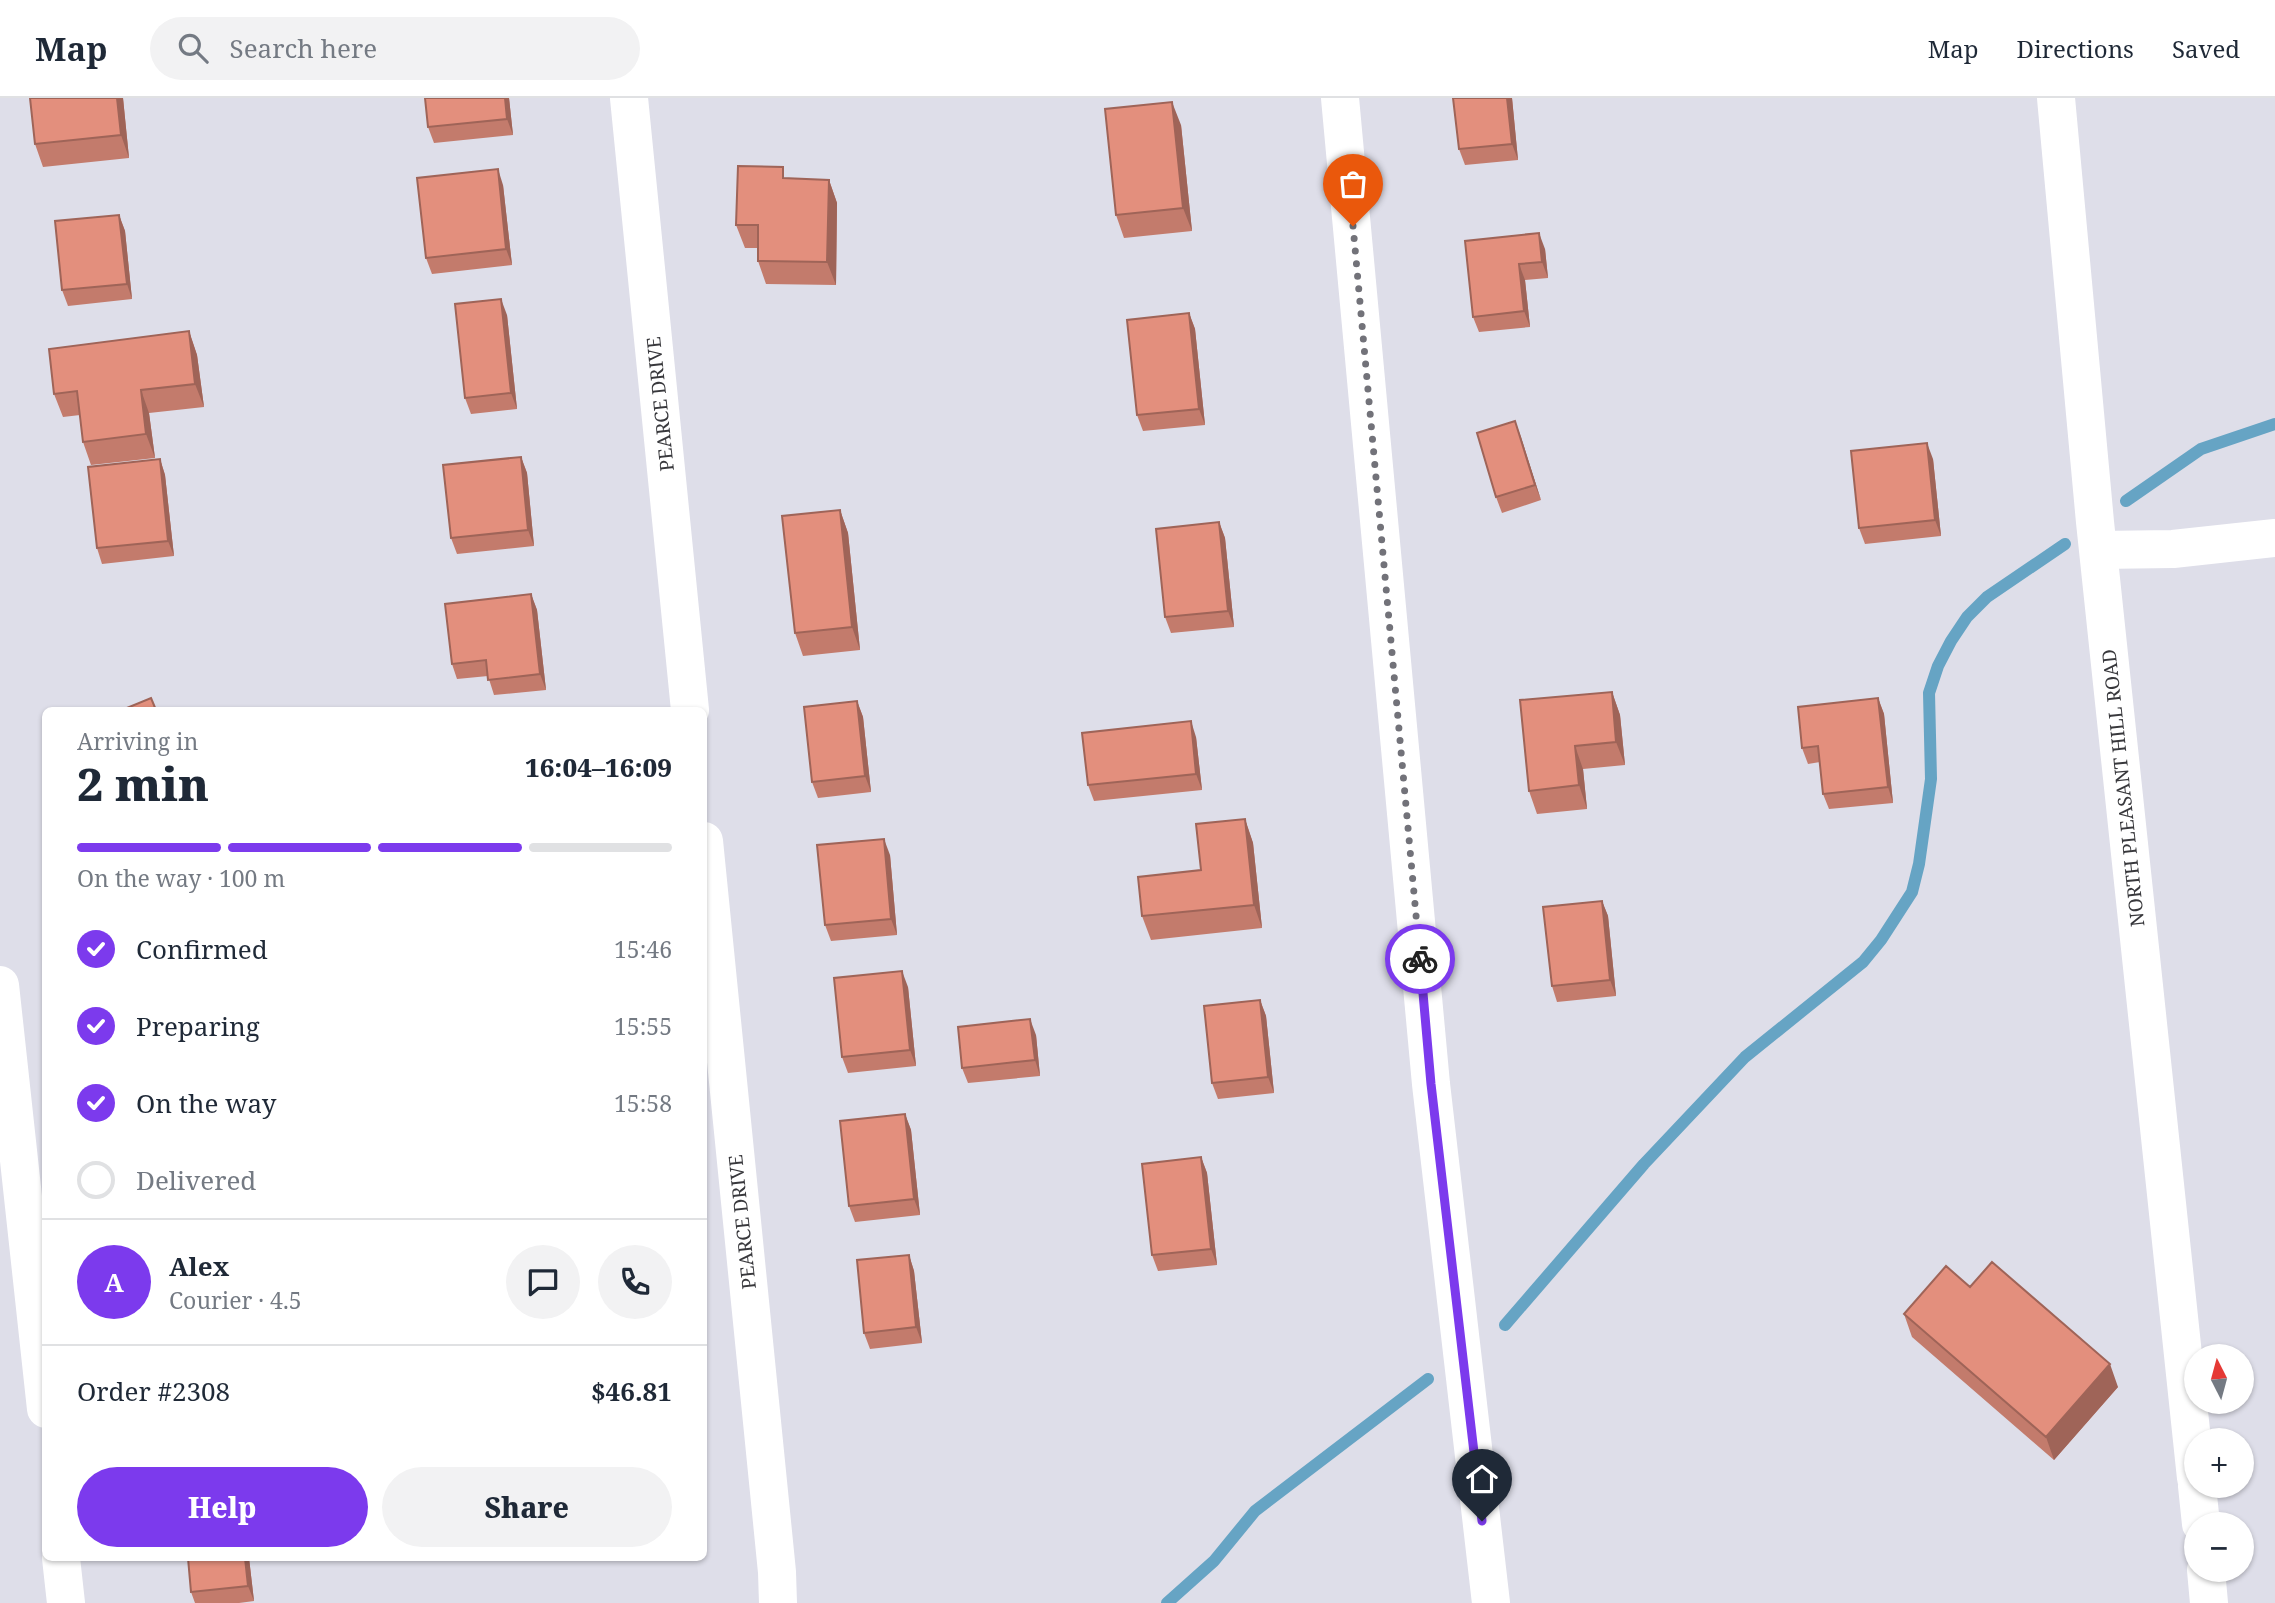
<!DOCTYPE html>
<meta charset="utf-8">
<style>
:root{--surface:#fff;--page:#f2f2f3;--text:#1f2937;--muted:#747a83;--line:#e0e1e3;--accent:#7c3aed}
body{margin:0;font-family:"Noto Serif",serif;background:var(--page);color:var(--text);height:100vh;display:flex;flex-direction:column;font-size:26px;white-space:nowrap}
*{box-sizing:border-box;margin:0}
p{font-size:23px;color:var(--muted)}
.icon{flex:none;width:38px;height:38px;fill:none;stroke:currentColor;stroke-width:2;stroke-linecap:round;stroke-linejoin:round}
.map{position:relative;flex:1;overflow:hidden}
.panel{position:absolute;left:42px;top:609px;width:665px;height:854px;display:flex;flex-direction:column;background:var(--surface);border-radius:10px;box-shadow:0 2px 5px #0004}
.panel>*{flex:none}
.needle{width:46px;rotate:354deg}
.tools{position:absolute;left:2184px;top:1246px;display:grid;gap:14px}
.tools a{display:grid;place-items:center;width:70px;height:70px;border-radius:50%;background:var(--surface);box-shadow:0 2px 5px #0004;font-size:35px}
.pin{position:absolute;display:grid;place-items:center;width:60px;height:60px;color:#fff;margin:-72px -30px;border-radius:50% 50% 50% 0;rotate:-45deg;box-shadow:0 0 7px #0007}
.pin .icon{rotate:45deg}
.courier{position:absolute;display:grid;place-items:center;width:70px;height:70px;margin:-35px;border:5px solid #7c3aed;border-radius:50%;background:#fff;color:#222;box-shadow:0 2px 9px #0007}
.overview em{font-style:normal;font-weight:800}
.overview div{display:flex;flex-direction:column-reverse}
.overview{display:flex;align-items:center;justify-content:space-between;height:119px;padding:0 35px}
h1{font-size:46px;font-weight:800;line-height:52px}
.bar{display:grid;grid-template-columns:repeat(4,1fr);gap:10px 7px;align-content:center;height:84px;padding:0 35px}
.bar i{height:9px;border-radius:5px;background:var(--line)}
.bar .active{background:var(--accent)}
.bar p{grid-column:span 4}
.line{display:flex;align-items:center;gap:18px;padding:0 35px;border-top:2px solid var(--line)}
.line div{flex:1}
.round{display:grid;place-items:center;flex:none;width:74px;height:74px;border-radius:37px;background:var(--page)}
ol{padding:0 35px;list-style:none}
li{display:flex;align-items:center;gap:21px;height:77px}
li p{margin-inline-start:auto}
li .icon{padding:7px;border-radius:50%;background:var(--accent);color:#fff;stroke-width:4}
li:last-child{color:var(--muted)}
li i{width:38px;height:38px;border:4px solid var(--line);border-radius:50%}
.cta{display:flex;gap:14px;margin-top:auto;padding:14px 35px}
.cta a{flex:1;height:80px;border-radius:42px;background:var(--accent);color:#fff;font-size:28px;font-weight:800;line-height:80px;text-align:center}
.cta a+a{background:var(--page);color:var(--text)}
header{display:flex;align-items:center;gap:42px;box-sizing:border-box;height:98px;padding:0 35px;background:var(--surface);border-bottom:2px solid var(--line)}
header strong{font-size:33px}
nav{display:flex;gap:38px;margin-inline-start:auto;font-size:24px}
.search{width:490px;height:63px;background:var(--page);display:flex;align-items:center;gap:18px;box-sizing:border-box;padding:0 24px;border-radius:38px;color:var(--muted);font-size:26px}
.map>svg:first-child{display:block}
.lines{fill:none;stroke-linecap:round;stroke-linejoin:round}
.stream{stroke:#66a4c4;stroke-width:12}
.minor{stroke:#fff;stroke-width:38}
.wall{fill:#c37b6c}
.shaded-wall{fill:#9f6458}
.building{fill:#e38f7d;stroke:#9f6458;stroke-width:2}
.done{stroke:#727279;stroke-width:7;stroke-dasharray:0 12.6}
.route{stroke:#7c3aed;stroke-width:9}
.labels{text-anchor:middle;stroke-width:7;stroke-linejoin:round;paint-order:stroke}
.street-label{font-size:19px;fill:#38383c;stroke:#fff}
</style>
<header>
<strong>Map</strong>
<div class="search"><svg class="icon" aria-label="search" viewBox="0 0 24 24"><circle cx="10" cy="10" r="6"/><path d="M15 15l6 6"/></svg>Search here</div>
<nav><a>Map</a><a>Directions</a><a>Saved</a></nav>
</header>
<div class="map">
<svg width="2275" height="1505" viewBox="0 0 2275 1505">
<rect width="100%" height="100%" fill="#dedee9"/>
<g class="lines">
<path class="stream" d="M2126 403 2201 351 2275 326
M1505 1227 1644 1066 1745 959 1863 864 1881 842 1912 794 1919 766 1931 681 1929 595 1938 568 1951 543 1967 519 1987 499 2065 446
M1167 1505 1214 1463 1255 1413 1428 1281"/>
<path class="minor" d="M629 0 690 612
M1340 0 1431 986 1491 1505
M2056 0 2095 424 2196 1380
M2098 452 2173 451 2275 440
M704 743 777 1474 778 1505
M0 887 46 1311
M2197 1388 2201 1426
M61 1460 66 1505
M2206 1472 2209 1505"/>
</g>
<path class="wall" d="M123 0 129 60 43 69 35 46Z
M425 0H509L513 37 434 45 428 29Z
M1453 0H1512L1518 62 1465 67 1459 51Z
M1181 27 1192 133 1124 140 1116 117Z
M787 80 829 82 837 105 836 187 766 186 758 163V150H745L736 127Z
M503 87 512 167 432 176 426 160Z
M119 117 125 133 132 201 68 208 62 192Z
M1465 143 1545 151 1548 180 1525 182 1530 229 1479 234 1473 219Z
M1189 215 1195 231 1205 327 1143 333 1137 317Z
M507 217 517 311 471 316 465 300Z
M189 233 197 257 204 309 149 315 155 360 91 367 83 344 80 317 63 319 54 296Z
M1515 323 1541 402 1502 415 1496 399Z
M521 359 527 375 534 448 457 456 451 440Z
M160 361 165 377 174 458 102 466 97 450Z
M1933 361 1941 438 1865 446 1859 430Z
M840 412 848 435 860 552 803 558 795 535Z
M1219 424 1225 440 1234 529 1171 535 1165 519Z
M531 496 537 512 546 592 494 597 488 578 457 581 452 566Z
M1612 594 1620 617 1625 667 1583 671 1587 711 1537 716 1529 693Z
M1878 600 1884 616 1893 705 1829 711 1823 696 1820 664 1808 666 1802 650Z
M857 603 863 619 871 694 818 700 812 684Z
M1196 639 1202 692 1094 703 1088 687Z
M1245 721 1253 745 1262 830 1151 842 1142 818 1201 772Z
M890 757 897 837 831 843 825 827Z
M1602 803 1608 818 1616 898 1557 904 1552 888Z
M908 889 916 968 848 975 842 959Z
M1260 902 1266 918 1274 995 1218 1001 1212 985Z
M1036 937 1040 978 968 985 962 970Z
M905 1016 911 1032 920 1117 855 1124 849 1108Z
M1201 1059 1207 1075 1217 1167 1158 1173 1152 1157Z
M909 1157 914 1173 922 1245 870 1251 864 1235Z
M1970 1189 2118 1289 2054 1362 1912 1239 1904 1216Z
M249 1460 254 1503 239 1505H195L191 1494Z"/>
<path class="shaded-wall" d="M117 0H123L129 60 121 37Z
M505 0H509L513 37 507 21Z
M1507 0H1512L1518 62 1512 46Z
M1172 4 1181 27 1192 133 1183 110Z
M498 71 503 87 512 167 506 151Z
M829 82 837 105 836 187 827 164Z
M119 117 125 133 132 201 127 186Z
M1539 135 1545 151 1548 180 1542 164Z
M1519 166 1525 182 1530 229 1524 213Z
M501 201 507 217 517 311 511 295Z
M1189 215 1195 231 1205 327 1199 311Z
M189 233 197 257 204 309 195 286Z
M141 292 149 315 155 360 146 336Z
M1515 323 1521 339 1541 402 1535 387Z
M1927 345 1933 361 1941 438 1935 422Z
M521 359 527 375 534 448 528 432Z
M160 361 165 377 174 458 168 443Z
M840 412 848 435 860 552 852 529Z
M1219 424 1225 440 1234 529 1228 513Z
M531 496 537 512 546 592 540 576Z
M1612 594 1620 617 1625 667 1616 644Z
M1878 600 1884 616 1893 705 1888 689Z
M857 603 863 619 871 694 865 678Z
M1191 623 1196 639 1202 692 1196 676Z
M1575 648 1583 671 1587 711 1579 687Z
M1245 721 1253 745 1262 830 1254 807Z
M884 741 890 757 897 837 891 821Z
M1602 803 1608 818 1616 898 1610 882Z
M902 873 908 889 916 968 910 952Z
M1260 902 1266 918 1274 995 1268 979Z
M1030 921 1036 937 1040 978 1035 962Z
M905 1016 911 1032 920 1117 914 1101Z
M1201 1059 1207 1075 1217 1167 1211 1151Z
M909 1157 914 1173 922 1245 916 1229Z
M2110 1266 2118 1289 2054 1362 2046 1339Z
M245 1460H249L254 1503 248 1488Z"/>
<path class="building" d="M30 0H117L121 37 35 46Z
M425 0H505L507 21 428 29Z
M1453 0H1507L1512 46 1459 51Z
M1172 4 1183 110 1116 117 1105 11Z
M738 68 783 69V80L829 82 827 164 758 163V127H736Z
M498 71 506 151 426 160 417 80Z
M119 117 127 186 62 192 55 123Z
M1539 135 1542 164 1519 166 1524 213 1473 219 1465 143Z
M501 201 511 295 465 300 455 206Z
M1189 215 1199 311 1137 317 1127 222Z
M189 233 195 286 141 292 146 336 83 344 77 293 54 296 49 251Z
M1515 323 1535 387 1496 399 1477 335Z
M1927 345 1935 422 1859 430 1851 353Z
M521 359 528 432 451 440 443 367Z
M160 361 168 443 97 450 88 369Z
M840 412 852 529 795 535 782 418Z
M1219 424 1228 513 1165 519 1156 431Z
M531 496 540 576 488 582 486 562 452 566 445 506Z
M1612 594 1616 644 1575 648 1579 687 1529 693 1520 602Z
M151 600 156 612H122Z
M1878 600 1888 689 1823 696 1818 648 1802 650 1798 609Z
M857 603 865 678 812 684 804 609Z
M1191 623 1196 676 1088 687 1082 635Z
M1245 721 1254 807 1142 818 1138 779 1201 772 1196 726Z
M884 741 891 821 825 827 817 747Z
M1602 803 1610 882 1552 888 1543 809Z
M902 873 910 952 842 959 834 880Z
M1260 902 1268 979 1212 985 1204 908Z
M1030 921 1035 962 962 970 958 929Z
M905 1016 914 1101 849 1108 840 1023Z
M1201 1059 1211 1151 1152 1157 1142 1066Z
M909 1157 916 1229 864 1235 857 1162Z
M1992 1164 2110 1266 2046 1339 1904 1216 1946 1168 1970 1189Z
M188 1460H245L248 1488 191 1494Z"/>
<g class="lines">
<path class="done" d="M1353 128 1420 861"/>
<path class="route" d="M1420 861 1431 986 1482 1423"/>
</g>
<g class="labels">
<g class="street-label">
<text transform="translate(660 306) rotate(-96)" y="7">PEARCE DRIVE</text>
<text transform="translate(2123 690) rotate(-96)" y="7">NORTH PLEASANT HILL ROAD</text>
<text transform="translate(742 1124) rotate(-96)" y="7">PEARCE DRIVE</text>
</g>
</g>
</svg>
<div class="tools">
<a><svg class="needle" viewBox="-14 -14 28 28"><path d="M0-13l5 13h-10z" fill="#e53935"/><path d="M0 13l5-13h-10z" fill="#747a83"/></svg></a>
<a>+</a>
<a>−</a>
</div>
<div class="pin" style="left:1353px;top:128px;background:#ea580c"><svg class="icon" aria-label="bag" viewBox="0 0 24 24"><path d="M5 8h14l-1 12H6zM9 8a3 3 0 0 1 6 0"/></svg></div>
<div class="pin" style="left:1482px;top:1423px;background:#1f2937"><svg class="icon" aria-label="home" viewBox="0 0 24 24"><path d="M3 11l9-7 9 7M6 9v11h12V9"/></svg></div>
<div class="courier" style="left:1420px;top:861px"><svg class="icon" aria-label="bike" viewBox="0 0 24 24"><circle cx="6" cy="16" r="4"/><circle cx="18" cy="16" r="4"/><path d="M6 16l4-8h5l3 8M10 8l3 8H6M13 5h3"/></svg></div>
<section class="panel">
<div class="overview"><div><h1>2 min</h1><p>Arriving in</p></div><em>16:04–16:09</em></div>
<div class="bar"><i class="active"></i><i class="active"></i><i class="active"></i><i></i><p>On the way · 100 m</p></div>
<ol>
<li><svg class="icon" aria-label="check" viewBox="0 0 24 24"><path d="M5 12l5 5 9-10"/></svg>Confirmed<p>15:46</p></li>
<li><svg class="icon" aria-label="check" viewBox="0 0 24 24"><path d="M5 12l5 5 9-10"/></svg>Preparing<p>15:55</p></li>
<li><svg class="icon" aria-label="check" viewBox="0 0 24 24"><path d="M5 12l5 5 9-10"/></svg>On the way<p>15:58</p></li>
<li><i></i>Delivered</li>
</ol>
<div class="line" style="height:126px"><b class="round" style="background:var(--accent);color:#fff">A</b><div><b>Alex</b><p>Courier · 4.5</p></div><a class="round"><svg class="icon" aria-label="chat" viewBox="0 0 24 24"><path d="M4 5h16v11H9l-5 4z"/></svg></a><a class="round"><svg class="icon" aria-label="phone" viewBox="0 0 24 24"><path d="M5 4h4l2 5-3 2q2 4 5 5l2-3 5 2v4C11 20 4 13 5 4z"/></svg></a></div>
<div class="line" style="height:91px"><div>Order #2308</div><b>$46.81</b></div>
<div class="cta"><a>Help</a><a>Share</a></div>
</section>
</div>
